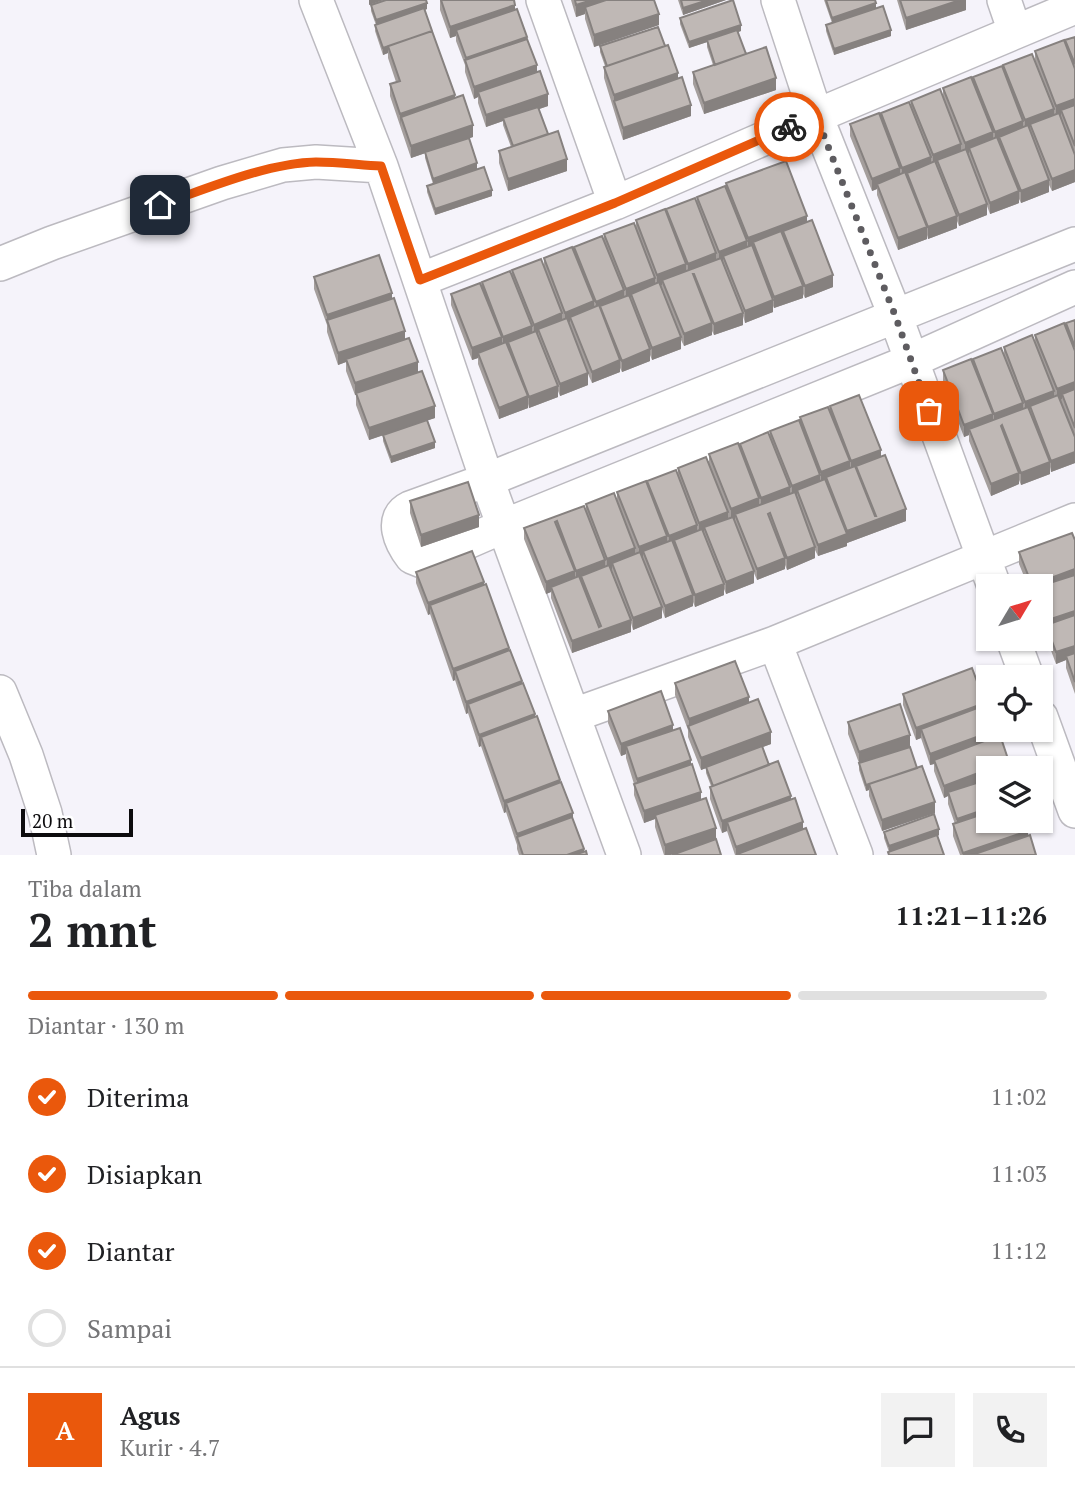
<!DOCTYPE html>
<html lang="id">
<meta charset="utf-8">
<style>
:root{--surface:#fff;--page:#f2f2f2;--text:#202124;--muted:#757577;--line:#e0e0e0;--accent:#ea580c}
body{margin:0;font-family:"PT Serif",serif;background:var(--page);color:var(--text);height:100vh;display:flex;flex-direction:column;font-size:26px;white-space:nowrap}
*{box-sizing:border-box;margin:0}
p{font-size:23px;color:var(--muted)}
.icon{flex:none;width:38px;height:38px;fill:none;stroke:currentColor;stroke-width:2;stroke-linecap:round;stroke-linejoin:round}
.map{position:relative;height:855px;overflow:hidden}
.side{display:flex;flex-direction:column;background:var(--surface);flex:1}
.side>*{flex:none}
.needle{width:46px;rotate:52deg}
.controls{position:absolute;left:976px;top:574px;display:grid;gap:14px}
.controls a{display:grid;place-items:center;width:77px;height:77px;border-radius:0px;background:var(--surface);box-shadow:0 2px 5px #0004;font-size:35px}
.scale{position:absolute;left:21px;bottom:18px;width:112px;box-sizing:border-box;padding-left:7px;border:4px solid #0c0b0d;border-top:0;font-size:19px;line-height:24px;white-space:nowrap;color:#0c0b0d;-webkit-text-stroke:5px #fff;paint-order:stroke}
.pin{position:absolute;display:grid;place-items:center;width:60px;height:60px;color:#fff;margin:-30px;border-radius:14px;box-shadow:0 4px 10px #0006}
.courier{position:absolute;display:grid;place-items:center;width:70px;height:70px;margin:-35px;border:5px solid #ea580c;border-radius:50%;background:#fff;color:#222;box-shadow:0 2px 9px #0007}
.head em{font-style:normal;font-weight:600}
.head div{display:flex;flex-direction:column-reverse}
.head{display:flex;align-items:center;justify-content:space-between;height:119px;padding:0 28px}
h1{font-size:46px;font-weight:600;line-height:52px}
.bar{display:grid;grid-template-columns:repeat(4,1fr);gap:10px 7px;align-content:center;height:84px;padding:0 28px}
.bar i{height:9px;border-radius:5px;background:var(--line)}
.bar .on{background:var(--accent)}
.bar p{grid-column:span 4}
.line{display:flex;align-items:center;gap:18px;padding:0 28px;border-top:2px solid var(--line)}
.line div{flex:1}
.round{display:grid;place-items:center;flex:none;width:74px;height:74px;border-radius:0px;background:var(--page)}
ol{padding:0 28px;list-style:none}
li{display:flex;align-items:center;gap:21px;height:77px}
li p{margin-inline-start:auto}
li .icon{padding:7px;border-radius:50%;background:var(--accent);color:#fff;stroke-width:4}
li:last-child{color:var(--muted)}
li i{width:38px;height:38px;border:4px solid var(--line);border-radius:50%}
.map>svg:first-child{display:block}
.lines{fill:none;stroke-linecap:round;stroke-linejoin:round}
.minor-casing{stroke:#bcbac0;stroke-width:36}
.minor{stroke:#fff;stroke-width:33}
.wall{fill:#a49e9c}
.shaded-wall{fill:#86817f}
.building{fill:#bfb8b5;stroke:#86817f;stroke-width:2}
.done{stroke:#5e5c60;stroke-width:7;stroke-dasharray:0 12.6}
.route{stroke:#ea580c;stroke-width:9}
</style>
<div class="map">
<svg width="1075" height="855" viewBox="0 0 1075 855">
<rect width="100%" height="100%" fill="#f5f3fa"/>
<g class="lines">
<defs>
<path id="minor" d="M316 0 381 166 487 480 624 855
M543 0 615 203
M778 0 816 116 895 315 994 586
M1004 0 1015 32
M1075 244 487 480 410 508C389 518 401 543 412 557L422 561 428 559 504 526 911 361 1075 287
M0 264 52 243 222 183 283 165 316 162 381 166
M420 280 615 203 816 116 1075 7
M1013 639 1027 677
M775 643 856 855
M0 692 26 755 45 813 54 855
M574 715 775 643 1075 520
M1041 717 1075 811"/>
</defs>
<use href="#minor" class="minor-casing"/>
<use href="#minor" class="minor"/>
</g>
<path class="wall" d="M440 0H514L515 10 527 40 548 106 539 109 548 134 567 171 508 191 499 163V151L511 147 503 125V121L486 127 478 103V97L474 99 465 72V65L456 41V36L450 38 440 10Z
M571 0H654L659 25 594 47 585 19V14L576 17Z
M678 0H726L683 15Z
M824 0H875L876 8 891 36 834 55 826 31V25L832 23Z
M897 0H966V10L906 30Z
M371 5 427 9 425 10 455 98 473 137 469 138 477 169 492 196 435 215 427 192V186L433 184 425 158V153L411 158 390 96V84L396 82 388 58V53L383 55 375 31 376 25 371 11Z
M680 18 741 31 738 32 746 54 776 90 704 114 693 84V72L713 65 707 47V42L689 48 680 24Z
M1075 37V182L1052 191 1049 185V192L1021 203 1019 199V203L990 214 987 206V215L959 226 957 221V228L928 239 927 235V239L898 250 877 195V189L872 191 850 136V124L881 119V113L911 107V101L943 98V88L973 82V77L1003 71V65L1035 61V51L1065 44V40Z
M600 46 678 79 691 116 623 140 604 78V67L605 66 600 52Z
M726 183 807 222 833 287 805 298 803 294V298L774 308 773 306V312L745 323 743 316V325L714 335 712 331V335L684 346 681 340V349L652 360 650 355V361L622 372 620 368V372L592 383 588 374V385L560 396 558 391V397L529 408 528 404V408L499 419 478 364V358L472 360 451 305V294L482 288V282L512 276V270L544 267V258L574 251V247L604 241V234L636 230V220L666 214V209L697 204V197L726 188Z
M314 277 392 298 405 339 435 418 412 425 435 448 391 463 383 441V435L369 440 356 405V395H355L346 371V362L338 365 327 332V325L314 289Z
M1075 320V463L1051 472 1050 467V474L1021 485 1019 480V484L991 496 969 441V435L964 437 943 382V370L973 363V359L1004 354V347L1035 342V335L1066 328V323Z
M830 406 881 456 906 521 847 543V541V546L818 556 815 550V558L787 570 785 565V569L757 580 754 573V583L726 594 724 589V595L695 607 693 602V606L665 618 662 609V618L633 630 631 623V632L572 653 551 598V592L546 594 524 539V528L586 511V504L617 501V492L647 485V481L678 476V468L709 464V454L740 448V444L770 437V431L800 422V417L830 411Z
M410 501 479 527 421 547 410 513Z
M1075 540V694L1066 668V660L1056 664 1046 637V625L1041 612V586H1028L1019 564V552Z
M416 572 484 585 560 783 584 851 587 855H519L517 849V845L506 812 504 813 481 746 479 747 468 713 466 714 455 680 453 681 430 614 428 615 416 583Z
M675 683 749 703 771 744 763 747 769 765 791 799 803 829 816 855H735L727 831 722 833 710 799V787L711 786 706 773V768L701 770 688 737V730L675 695Z
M903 694 985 705 997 730V736L1009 768H989L1028 836 1036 855H960L953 836V824H955L948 804V796L944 798 934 771V764L930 765 921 738 916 740 903 705Z
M608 711 673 725 671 855H664L655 827V819L644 823 634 795V784L626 758V754L621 756 608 723Z
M848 722 910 747 917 768 935 813 882 831 869 796V790L866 791 859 770V763L848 734Z
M884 832 939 835 938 836 944 855H888L889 852 884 838Z"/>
<path class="shaded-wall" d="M369 0H384L369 5Z
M592 0H627L585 7V14L576 17V5Z
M708 0H726L683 15V8Z
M960 0H966V10L906 30V18Z
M427 3V9L376 26V20Z
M876 3V9L832 24V18Z
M515 5V17L456 30V36L450 38V27Z
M659 14V25L594 47V35Z
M741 25V31L689 48V42Z
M891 30V36L834 55V49Z
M527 37V49L466 65V58Z
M388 47V53L383 55V48Z
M537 65V77L478 92V97L474 99V87Z
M678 73V85L614 101V107V95Z
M776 78V90L704 114V103Z
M548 94V106L504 121 503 118V121L486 127V115Z
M455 95V107L401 117 400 126V114Z
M1075 99V111L1061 110V116L1056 118V106Z
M691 105V116L623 140V128Z
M1054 109V121L1030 124V129L1025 131V120Z
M1023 121V133L999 137V142L995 144V132Z
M473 125V137L411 158V146Z
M993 132V144L969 148V153L965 155V143Z
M961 144V156L937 160V165L933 167V155Z
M931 157V169L907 173V178L902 180V168Z
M567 159V171L508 191V179Z
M477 163V170L433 185V179Z
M900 168V180L877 184V189L872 191V179Z
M1075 170V182L1052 191V179Z
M1049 180V192L1021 203V191Z
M492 190V196L435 215V209Z
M1019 191V203L990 214V203Z
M987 204V215L959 226V215Z
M807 216V228L783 231V237L753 242V248L748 249V238Z
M957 216V228L928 239V227Z
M927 227V239L898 250V238Z
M747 241V252L723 256V262L719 264V252Z
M716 253V265L688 276V264Z
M686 264V276L662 280V285L657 287V275Z
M833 275V287L805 298V286Z
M655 278V290L631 294V299L626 301V289Z
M803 286V298L774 308V297Z
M624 290V302L600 306V311L596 313V302Z
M392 293V305L327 322V315Z
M773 300V312L745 323V311Z
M594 301V313L570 317V322L565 324V313Z
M562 313V325L538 329V335L534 336V325Z
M743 313V325L714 335V324Z
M712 323V335L684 346V334Z
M532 326V338L508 342V347L503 349V337Z
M405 331V342L346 359V362L338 365V353Z
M502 337V349L478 353V358L472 360V348Z
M681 337V349L652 360V348Z
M650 349V361L622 372V361Z
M620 360V372L592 383V372Z
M418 362V374L355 395V383Z
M588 373V385L560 396V384Z
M1075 382V394H1062V399L1057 401V389Z
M558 386V397L529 408V397Z
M1054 391V402L1030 406V412L1025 413V402Z
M528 396V408L499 419V408Z
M1023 403V414L994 426V414Z
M435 406V418L369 440V428Z
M993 414V425L969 429V435L964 437V425Z
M435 442V448L391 463V457Z
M881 450V462L856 466V471L851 473V461Z
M1075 452V463L1051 472V461Z
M850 461V473L826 477V482L821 484V472Z
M1050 462V474L1021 485V473Z
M1019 473V484L991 496V484Z
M820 475V487L797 490V496L792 497V486Z
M790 487V499L761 510V498Z
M759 498V510L735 514V519L731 521V509Z
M906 509V521L847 543V531Z
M728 512V523L704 527V533L699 535V523Z
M479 515V527L421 547V535Z
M697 525V536L674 540V546L669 548V536Z
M847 534V546L818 556V545Z
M667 536V547L643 551V557L639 559V547Z
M815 547V558L787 570V558Z
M635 548V559L612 563V569L607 571V559Z
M785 558V569L757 580V569Z
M605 560V572L581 576V581L576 583V571Z
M1075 569V581L1041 586H1032Z
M575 571V583L551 587V592L546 594V582Z
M754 571V583L726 594V582Z
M484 582V594L430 605V614L428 615V603Z
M724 584V595L695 607V595Z
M693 595V606L665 618V606Z
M662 607V618L633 630V618Z
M1075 611V623L1048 632V620Z
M631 620V632L572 653V641Z
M1075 646V657L1066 656V660L1056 664V652Z
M509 648V660L455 671V680L453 681V669Z
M522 681V693L468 704V713L466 714V702Z
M749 697V708L689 727V719Z
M985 703V714L921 729V738L916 740V728Z
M535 714V726L481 737V746L479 747V735Z
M673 725V736L626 746V754L621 756V744Z
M996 730H997V741L934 760V764L930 765V754Z
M771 732V744L701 770V758Z
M910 735V747L859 764V752Z
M691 760V772L637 790V779Z
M1009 762V768H991Z
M989 769V781L948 792V796L944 798V786Z
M560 780V792L506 803V812L504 813V801Z
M869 784V790L866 791V785Z
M701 792V803L655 815V819L644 823V811Z
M791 796V808L727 822V831L722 833V821Z
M935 802V813L882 831V820Z
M989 808V820L957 831V819Z
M573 813V825L517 839V834Z
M803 822V834L740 853V855H736V847Z
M716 828V840L671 855H665V845Z
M939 829V835L889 852V846Z
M1028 831V843L992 855H963V853Z
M584 849V855H567Z"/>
<path class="building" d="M386 0H426L427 3 376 20 371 5Z
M441 0H514L515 5 450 27Z
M575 0H592L576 5Z
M606 0H654L659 14 594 35 585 7Z
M681 0H708L683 8Z
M733 0 741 25 689 42 680 18Z
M826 0H875L876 3 832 18Z
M900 0H960L906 18Z
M883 6 891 30 834 49 826 25Z
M424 8 432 31 383 48 375 25Z
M517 9 527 37 466 58 456 30Z
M658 27 665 46 607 66 600 46Z
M737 30 746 54 715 65 707 40Z
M432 31 455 95 400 114 390 84 400 81 388 46Z
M1075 37V64L1065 40Z
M527 39 537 65 474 87 465 60Z
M1064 40 1075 69V99L1056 106 1035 51Z
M668 45 678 73 614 95 604 67Z
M766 47 776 78 704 103 693 72Z
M1032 54 1054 109 1025 120 1003 65Z
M1002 66 1023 121 995 132 973 77Z
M540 71 548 94 486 115 478 92Z
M682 77 691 105 623 128 614 101Z
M971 77 993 132 965 143 943 88Z
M940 89 961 144 933 155 911 101Z
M463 95 473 125 411 146 401 117Z
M909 102 931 157 902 168 881 113Z
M1075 105V146L1061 110Z
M538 107 548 134 513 146 503 118Z
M879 113 900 168 872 179 850 124Z
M1059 113 1075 155V170L1052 179 1030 124Z
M1028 125 1049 180 1021 191 999 137Z
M558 131 567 159 508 179 499 151Z
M997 137 1019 191 990 203 969 148Z
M469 138 477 163 433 179 425 152Z
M966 149 987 204 959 215 937 160Z
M786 161 807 216 748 238 726 183Z
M935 161 957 216 928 227 907 173Z
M484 167 492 190 435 209 427 186Z
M905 172 927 227 898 238 877 184Z
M725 186 747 241 719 252 697 197Z
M695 198 716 253 688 264 666 209Z
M665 209 686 264 657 275 636 220Z
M812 220 833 275 805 286 783 231Z
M634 223 655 278 626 289 604 234Z
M781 231 803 286 774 297 753 242Z
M602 236 624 290 596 302 574 247Z
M752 245 773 300 745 311 723 256Z
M572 247 594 301 565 313 544 258Z
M379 255 392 293 327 315 314 277Z
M721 258 743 313 714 324 694 274H693L712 323 684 334 662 280Z
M541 259 562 313 534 325 512 270Z
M510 271 532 326 503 337 482 282Z
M659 282 681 337 652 348 631 294Z
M480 283 502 337 472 348 451 294Z
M629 295 650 349 622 361 600 306Z
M394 298 405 331 338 353 327 320Z
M599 305 620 360 592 372 570 317Z
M567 318 588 373 560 384 538 329Z
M1075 320V347L1066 323Z
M1064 323 1075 351V382L1057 389 1035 335Z
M536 331 558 386 529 397 508 342Z
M1032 335 1054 391 1025 402 1004 347Z
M409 338 418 362 355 383 346 359Z
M506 342 528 396 499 408 478 353Z
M1001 348 1023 403 994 414 973 359Z
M971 359 993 414 964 425 943 370Z
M422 371 435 406 369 428 356 393Z
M1075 389V428L1062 394Z
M859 395 881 450 851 461 830 406Z
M1058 395 1075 437V452L1051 461 1030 406Z
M828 407 850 461 821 472 800 417Z
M1028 407 1050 462 1021 473 1002 425 1001 426 1019 473 991 484 969 429Z
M427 420 435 442 391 457 383 435Z
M799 420 820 475 792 486 770 431Z
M768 432 790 487 761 498 740 444Z
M738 443 759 498 731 509 709 454Z
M885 455 906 509 847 531 826 477 855 466 875 516H876L856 466Z
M706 457 728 512 699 523 678 468Z
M676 470 697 525 669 536 647 481Z
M825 479 847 534 818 545 797 490Z
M646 481 667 536 639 547 617 492Z
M468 482 479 515 421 535 410 501Z
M795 492 815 547 787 558 770 513 768 514 785 558 757 569 735 514Z
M614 493 635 548 607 559 586 504Z
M584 506 605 560 576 571 557 521 555 522 575 571 546 582 524 528Z
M733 517 754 571 726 582 704 527Z
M702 529 724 584 695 595 674 540Z
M1072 533 1075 540V569L1032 585 1019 552Z
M672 540 693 595 665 606 643 551Z
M472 551 484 582 428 603 416 572Z
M640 552 662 607 633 618 612 563Z
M609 565 631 620 572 641 551 587 579 576 599 627 601 626 581 576Z
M1075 575V611L1048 620 1041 600V586H1040Z
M486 584 509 648 453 669 430 605Z
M1075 615V646L1056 652 1046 625Z
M510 650 522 681 466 702 455 671Z
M1075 653V682L1066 656Z
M735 661 749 697 689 719 675 683Z
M972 668 985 703 916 728 903 694Z
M523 683 535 714 479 735 468 704Z
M661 691 673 725 621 744 608 711Z
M758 699 771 732 701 758 688 726Z
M900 704 910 735 859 752 848 722Z
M988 704 989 730H996L930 754 921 729Z
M537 716 560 780 504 801 481 737Z
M680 728 691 760 637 779 626 746Z
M1000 735 1009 762 989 768V769L944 786 934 760Z
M762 746 769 765 713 786 706 767Z
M910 747 917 768 866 785 859 763Z
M778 761 791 796 722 821 710 787Z
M692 764 701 792 644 811 634 784Z
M922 766 935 802 882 820 869 784Z
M989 779V808L957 819 948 792Z
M561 782 573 813 517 834 506 803Z
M706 798 716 828 665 845 655 815Z
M795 798 803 822 736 847 727 822Z
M989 812V821H1025L1028 831 963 853 953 824Z
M934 814 939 829 889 846 884 832Z
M572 817 584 849 567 855H523L517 837Z
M806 828 816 855H741L740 853Z
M937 835 944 855H889L888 852Z
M1030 835 1036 855H972Z
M716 839 721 855H672Z
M586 851 587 855H574Z"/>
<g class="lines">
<path class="done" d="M789 127 816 116 895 315 929 411"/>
<path class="route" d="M160 205C206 189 267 163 316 162 338 162 360 165 381 166L420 280 615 203 789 127"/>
</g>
</svg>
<div class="controls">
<a><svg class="needle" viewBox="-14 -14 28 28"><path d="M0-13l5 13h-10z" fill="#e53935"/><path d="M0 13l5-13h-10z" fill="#757577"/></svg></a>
<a><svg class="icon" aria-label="locate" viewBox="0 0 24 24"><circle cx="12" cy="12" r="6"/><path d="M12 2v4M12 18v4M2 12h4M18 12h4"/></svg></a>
<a><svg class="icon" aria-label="layers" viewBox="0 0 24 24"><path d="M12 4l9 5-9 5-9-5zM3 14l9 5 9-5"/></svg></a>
</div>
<div class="scale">20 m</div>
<div class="pin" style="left:929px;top:411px;background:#ea580c"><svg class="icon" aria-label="bag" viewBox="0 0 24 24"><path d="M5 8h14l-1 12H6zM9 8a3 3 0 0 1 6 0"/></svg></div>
<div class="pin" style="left:160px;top:205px;background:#1f2937"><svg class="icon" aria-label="home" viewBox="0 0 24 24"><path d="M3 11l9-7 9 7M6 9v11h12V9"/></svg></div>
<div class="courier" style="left:789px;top:127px"><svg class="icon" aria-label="bike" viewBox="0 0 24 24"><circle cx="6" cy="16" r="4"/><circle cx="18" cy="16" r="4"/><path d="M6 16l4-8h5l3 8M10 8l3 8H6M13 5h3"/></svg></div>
</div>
<section class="side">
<div class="head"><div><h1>2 mnt</h1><p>Tiba dalam</p></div><em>11:21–11:26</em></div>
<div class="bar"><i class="on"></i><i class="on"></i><i class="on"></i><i></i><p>Diantar · 130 m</p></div>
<ol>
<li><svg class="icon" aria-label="check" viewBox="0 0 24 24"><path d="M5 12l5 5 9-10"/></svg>Diterima<p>11:02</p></li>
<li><svg class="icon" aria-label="check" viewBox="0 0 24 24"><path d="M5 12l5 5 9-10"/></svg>Disiapkan<p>11:03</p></li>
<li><svg class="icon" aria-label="check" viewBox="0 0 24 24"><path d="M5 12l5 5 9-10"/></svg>Diantar<p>11:12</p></li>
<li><i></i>Sampai</li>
</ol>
<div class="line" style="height:126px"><b class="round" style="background:var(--accent);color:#fff">A</b><div><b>Agus</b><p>Kurir · 4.7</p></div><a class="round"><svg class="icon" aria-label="chat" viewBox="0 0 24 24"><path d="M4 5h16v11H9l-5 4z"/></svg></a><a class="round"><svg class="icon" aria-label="phone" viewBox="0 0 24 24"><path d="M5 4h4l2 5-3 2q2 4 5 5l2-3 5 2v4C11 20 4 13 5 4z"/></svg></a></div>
</section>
